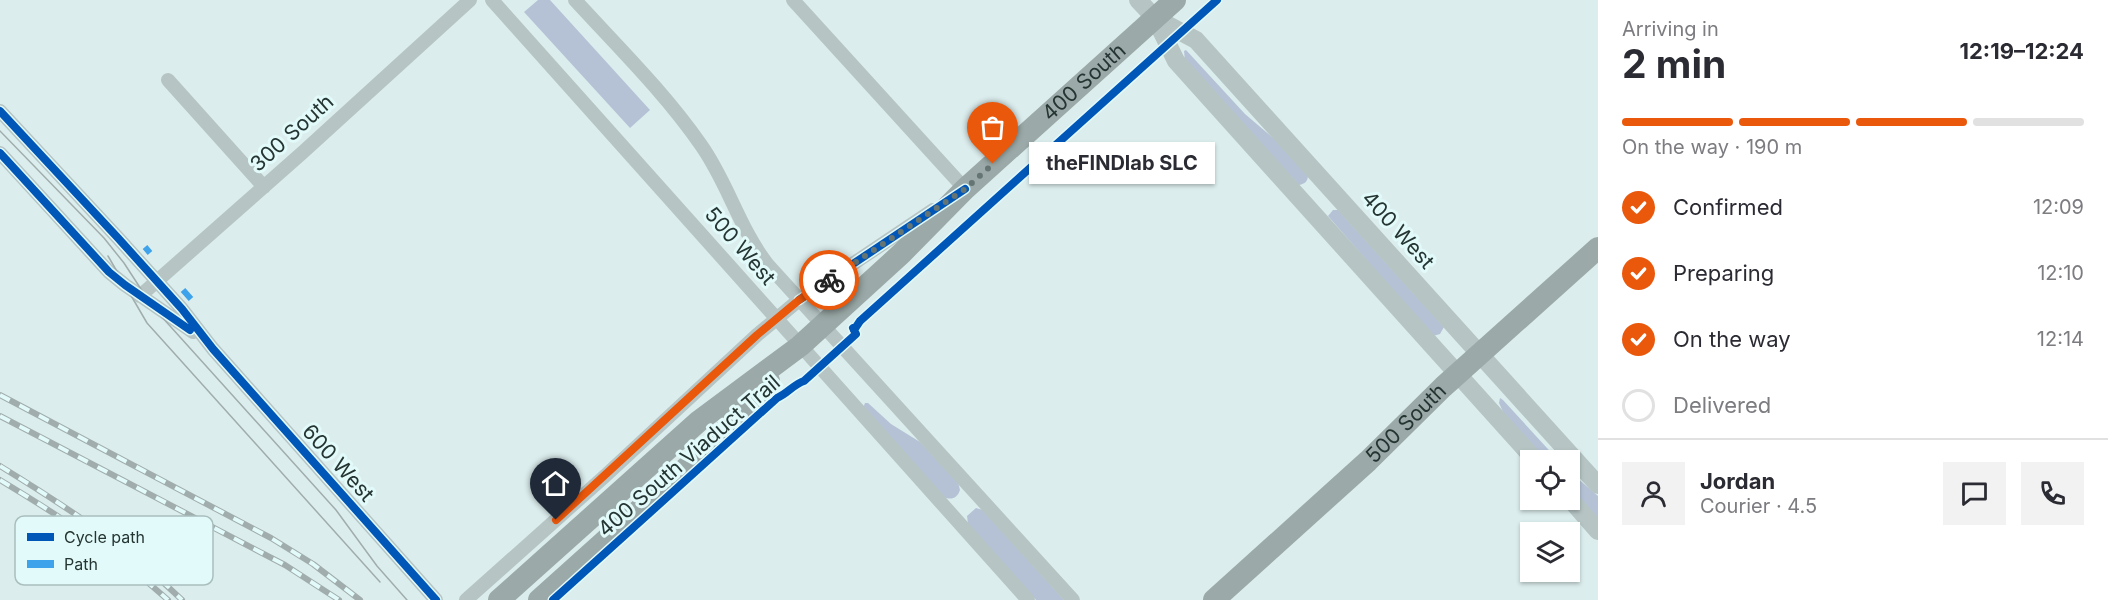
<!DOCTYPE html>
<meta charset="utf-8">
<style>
:root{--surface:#fff;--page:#f2f2f3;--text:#2b2b33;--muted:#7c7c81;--line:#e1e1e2;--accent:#ea580c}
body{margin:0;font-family:Inter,sans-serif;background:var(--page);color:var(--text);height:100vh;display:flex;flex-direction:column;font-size:22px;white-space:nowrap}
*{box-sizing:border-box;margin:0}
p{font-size:20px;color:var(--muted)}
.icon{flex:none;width:33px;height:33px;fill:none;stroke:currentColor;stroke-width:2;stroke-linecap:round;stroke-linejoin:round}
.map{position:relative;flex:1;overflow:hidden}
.panel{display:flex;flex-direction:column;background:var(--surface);width:510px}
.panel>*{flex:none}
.fabs{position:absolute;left:1520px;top:450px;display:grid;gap:12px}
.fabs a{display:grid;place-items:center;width:60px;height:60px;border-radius:0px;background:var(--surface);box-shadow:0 2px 4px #0004;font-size:30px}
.pin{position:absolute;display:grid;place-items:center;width:51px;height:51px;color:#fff;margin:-62px -26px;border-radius:50% 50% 50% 0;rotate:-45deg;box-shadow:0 0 6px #0007}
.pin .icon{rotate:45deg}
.courier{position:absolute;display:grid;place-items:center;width:60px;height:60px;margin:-30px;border:4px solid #ea580c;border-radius:50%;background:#fff;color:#222;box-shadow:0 2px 8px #0007}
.bubble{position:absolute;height:42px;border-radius:0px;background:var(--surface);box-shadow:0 2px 4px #0004;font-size:20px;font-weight:700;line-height:42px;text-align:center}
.headline em{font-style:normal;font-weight:700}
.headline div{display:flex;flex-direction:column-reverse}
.headline{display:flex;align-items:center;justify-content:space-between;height:102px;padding:0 24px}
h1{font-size:39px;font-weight:700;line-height:45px}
.bar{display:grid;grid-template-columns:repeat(4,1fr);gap:9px 6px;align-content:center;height:72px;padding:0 24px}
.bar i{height:8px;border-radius:4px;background:var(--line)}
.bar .active{background:var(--accent)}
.bar p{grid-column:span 4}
.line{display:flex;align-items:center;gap:15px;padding:0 24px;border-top:2px solid var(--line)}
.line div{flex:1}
.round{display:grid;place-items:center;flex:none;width:63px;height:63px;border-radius:0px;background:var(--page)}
ol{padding:0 24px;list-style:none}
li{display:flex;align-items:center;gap:18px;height:66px}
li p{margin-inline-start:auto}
li .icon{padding:6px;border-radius:50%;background:var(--accent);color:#fff;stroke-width:4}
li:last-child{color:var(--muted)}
li i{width:33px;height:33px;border:3px solid var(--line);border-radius:50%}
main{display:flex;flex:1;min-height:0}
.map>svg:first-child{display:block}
.green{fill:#b5c2d6}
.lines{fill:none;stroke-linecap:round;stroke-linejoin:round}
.minor{stroke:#b6c5c4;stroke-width:14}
.tertiary{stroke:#b6c5c4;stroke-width:18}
.primary{stroke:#9baaa8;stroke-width:22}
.tram{stroke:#a0adac;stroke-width:1.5}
.rail-casing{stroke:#a0adac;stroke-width:6}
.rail{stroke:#e2fafa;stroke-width:4;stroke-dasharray:11;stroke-linecap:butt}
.quiet{stroke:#3ea3eb;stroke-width:6;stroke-dasharray:12 6;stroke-linecap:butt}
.cycleway-casing{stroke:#e2fafa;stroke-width:11}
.cycleway{stroke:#0057b8;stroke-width:8}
.done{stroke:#657573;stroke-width:6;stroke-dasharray:0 10.8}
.route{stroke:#ea580c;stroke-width:8}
.labels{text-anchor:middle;stroke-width:6;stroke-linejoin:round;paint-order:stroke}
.street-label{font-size:21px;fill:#253532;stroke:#e2fafa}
.key{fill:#e2fafa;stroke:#a9bfbe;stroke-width:1.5}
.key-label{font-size:16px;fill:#253532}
</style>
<main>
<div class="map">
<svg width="1598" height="600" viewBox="0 0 1598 600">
<rect width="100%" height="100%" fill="#dceded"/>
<path class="green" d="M538 0H550L650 110 630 128 524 12Z
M1186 50 1245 114 1286 149 1308 175C1308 181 1305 184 1299 185L1185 61 1184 51Z
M1333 210H1338L1444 327 1440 334 1433 336 1328 216Z
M1500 398 1503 400 1558 460H1542L1505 416 1499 403Z
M865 403H868L891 424 920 442 958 482 960 490C957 499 951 500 943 497L863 408Z
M1569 471 1598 496V523L1569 491Z
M976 508 983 510 1064 600H1036L968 524 967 516Z"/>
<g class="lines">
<path class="minor" d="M492 0 1028 600
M575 0C618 47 665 93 701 145 728 183 739 228 768 265L1073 600
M793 0 965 189 959 193
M168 80 264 187
M0 111 118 238 182 309 213 349 436 600
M0 153 109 272 125 285 193 332
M140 296 302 153 470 0
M466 600 605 476 757 335 799 300 933 210"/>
<path class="tertiary" d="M1138 0 1155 18 1176 61 1535 460
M1155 18 1196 40 1598 485
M1569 498 1598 531"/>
<g class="primary">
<path id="s1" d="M499 600 699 421 800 346 902 253 965 189 1175 0"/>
<path d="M539 600 715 442 769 381"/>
<path id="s2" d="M1214 600 1368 461 1443 387 1598 248"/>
</g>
<path class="tram" d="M0 131 104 238 124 263 152 306 336 510 377 566 407 600
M108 256 147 323 380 582"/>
<defs>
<path id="rail" d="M0 395 271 538 313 564 360 600
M0 416 285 565 339 600
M0 466C65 506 127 546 182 600
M0 480C60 516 116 553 168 600"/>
</defs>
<use href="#rail" class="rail-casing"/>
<use href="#rail" class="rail"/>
<path class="quiet" d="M145 247 150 253
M183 290 191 299"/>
<defs>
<path id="cycleway" d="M0 111 118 238 182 309 213 349 436 600
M0 153 109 272 125 285 190 330
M799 300 965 189
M854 330 860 321 1217 0
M553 600 777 398C787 394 794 384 804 381L856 334 853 328"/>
</defs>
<use href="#cycleway" class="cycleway-casing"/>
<use href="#cycleway" class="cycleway"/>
</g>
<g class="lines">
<path class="done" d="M829 280 965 189 993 164"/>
<path class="route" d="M556 520 757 335 799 300 829 280"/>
</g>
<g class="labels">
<g class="street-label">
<text dy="7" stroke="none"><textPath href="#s1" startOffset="782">400 South</textPath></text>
<text transform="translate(292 133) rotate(-42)" y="7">300 South</text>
<text transform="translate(1398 230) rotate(48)" y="7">400 West</text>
<text transform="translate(740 246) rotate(49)" y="7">500 West</text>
<text dy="7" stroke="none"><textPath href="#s2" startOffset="261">500 South</textPath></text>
<text transform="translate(689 456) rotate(-41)" y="7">400 South Viaduct Trail</text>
<text transform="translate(338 463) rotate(48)" y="7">600 West</text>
</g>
</g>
<rect x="15" y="516" width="198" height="69" rx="9" class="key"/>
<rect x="27" y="533" width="27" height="8" fill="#0057b8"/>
<rect x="27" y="560" width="27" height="8" fill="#3ea3eb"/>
<g class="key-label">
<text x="64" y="543">Cycle path</text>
<text x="64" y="570">Path</text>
</g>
</svg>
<div class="fabs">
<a><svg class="icon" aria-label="locate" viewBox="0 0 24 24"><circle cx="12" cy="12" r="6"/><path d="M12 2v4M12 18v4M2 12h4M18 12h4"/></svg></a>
<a><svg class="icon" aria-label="layers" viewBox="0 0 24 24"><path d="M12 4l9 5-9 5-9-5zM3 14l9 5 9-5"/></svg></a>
</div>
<div class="pin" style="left:993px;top:164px;background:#ea580c"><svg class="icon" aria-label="bag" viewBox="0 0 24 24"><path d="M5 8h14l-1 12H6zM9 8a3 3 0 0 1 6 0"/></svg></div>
<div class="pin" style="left:556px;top:520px;background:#1f2937"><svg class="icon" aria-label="home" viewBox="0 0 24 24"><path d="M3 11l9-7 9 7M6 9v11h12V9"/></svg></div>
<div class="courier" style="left:829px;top:280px"><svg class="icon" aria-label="bike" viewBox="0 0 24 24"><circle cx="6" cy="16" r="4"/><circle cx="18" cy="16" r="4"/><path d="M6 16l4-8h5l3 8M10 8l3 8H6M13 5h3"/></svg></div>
<div class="bubble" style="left:1029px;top:142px;width:186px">theFINDlab SLC</div>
</div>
<section class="panel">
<div class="headline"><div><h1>2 min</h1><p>Arriving in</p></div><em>12:19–12:24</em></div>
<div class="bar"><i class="active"></i><i class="active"></i><i class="active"></i><i></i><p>On the way · 190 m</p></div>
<ol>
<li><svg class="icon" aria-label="check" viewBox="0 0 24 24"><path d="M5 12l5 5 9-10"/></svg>Confirmed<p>12:09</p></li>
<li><svg class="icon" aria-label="check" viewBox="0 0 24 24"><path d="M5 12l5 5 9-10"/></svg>Preparing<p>12:10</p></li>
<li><svg class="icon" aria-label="check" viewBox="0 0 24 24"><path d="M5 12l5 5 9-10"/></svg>On the way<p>12:14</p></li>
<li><i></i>Delivered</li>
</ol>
<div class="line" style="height:108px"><a class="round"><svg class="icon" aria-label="person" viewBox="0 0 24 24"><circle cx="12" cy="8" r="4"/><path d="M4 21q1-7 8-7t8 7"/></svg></a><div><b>Jordan</b><p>Courier · 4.5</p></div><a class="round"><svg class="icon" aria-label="chat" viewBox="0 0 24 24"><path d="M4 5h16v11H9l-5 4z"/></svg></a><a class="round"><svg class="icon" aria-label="phone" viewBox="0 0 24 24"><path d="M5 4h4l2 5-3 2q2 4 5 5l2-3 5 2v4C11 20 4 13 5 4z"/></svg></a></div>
</section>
</main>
